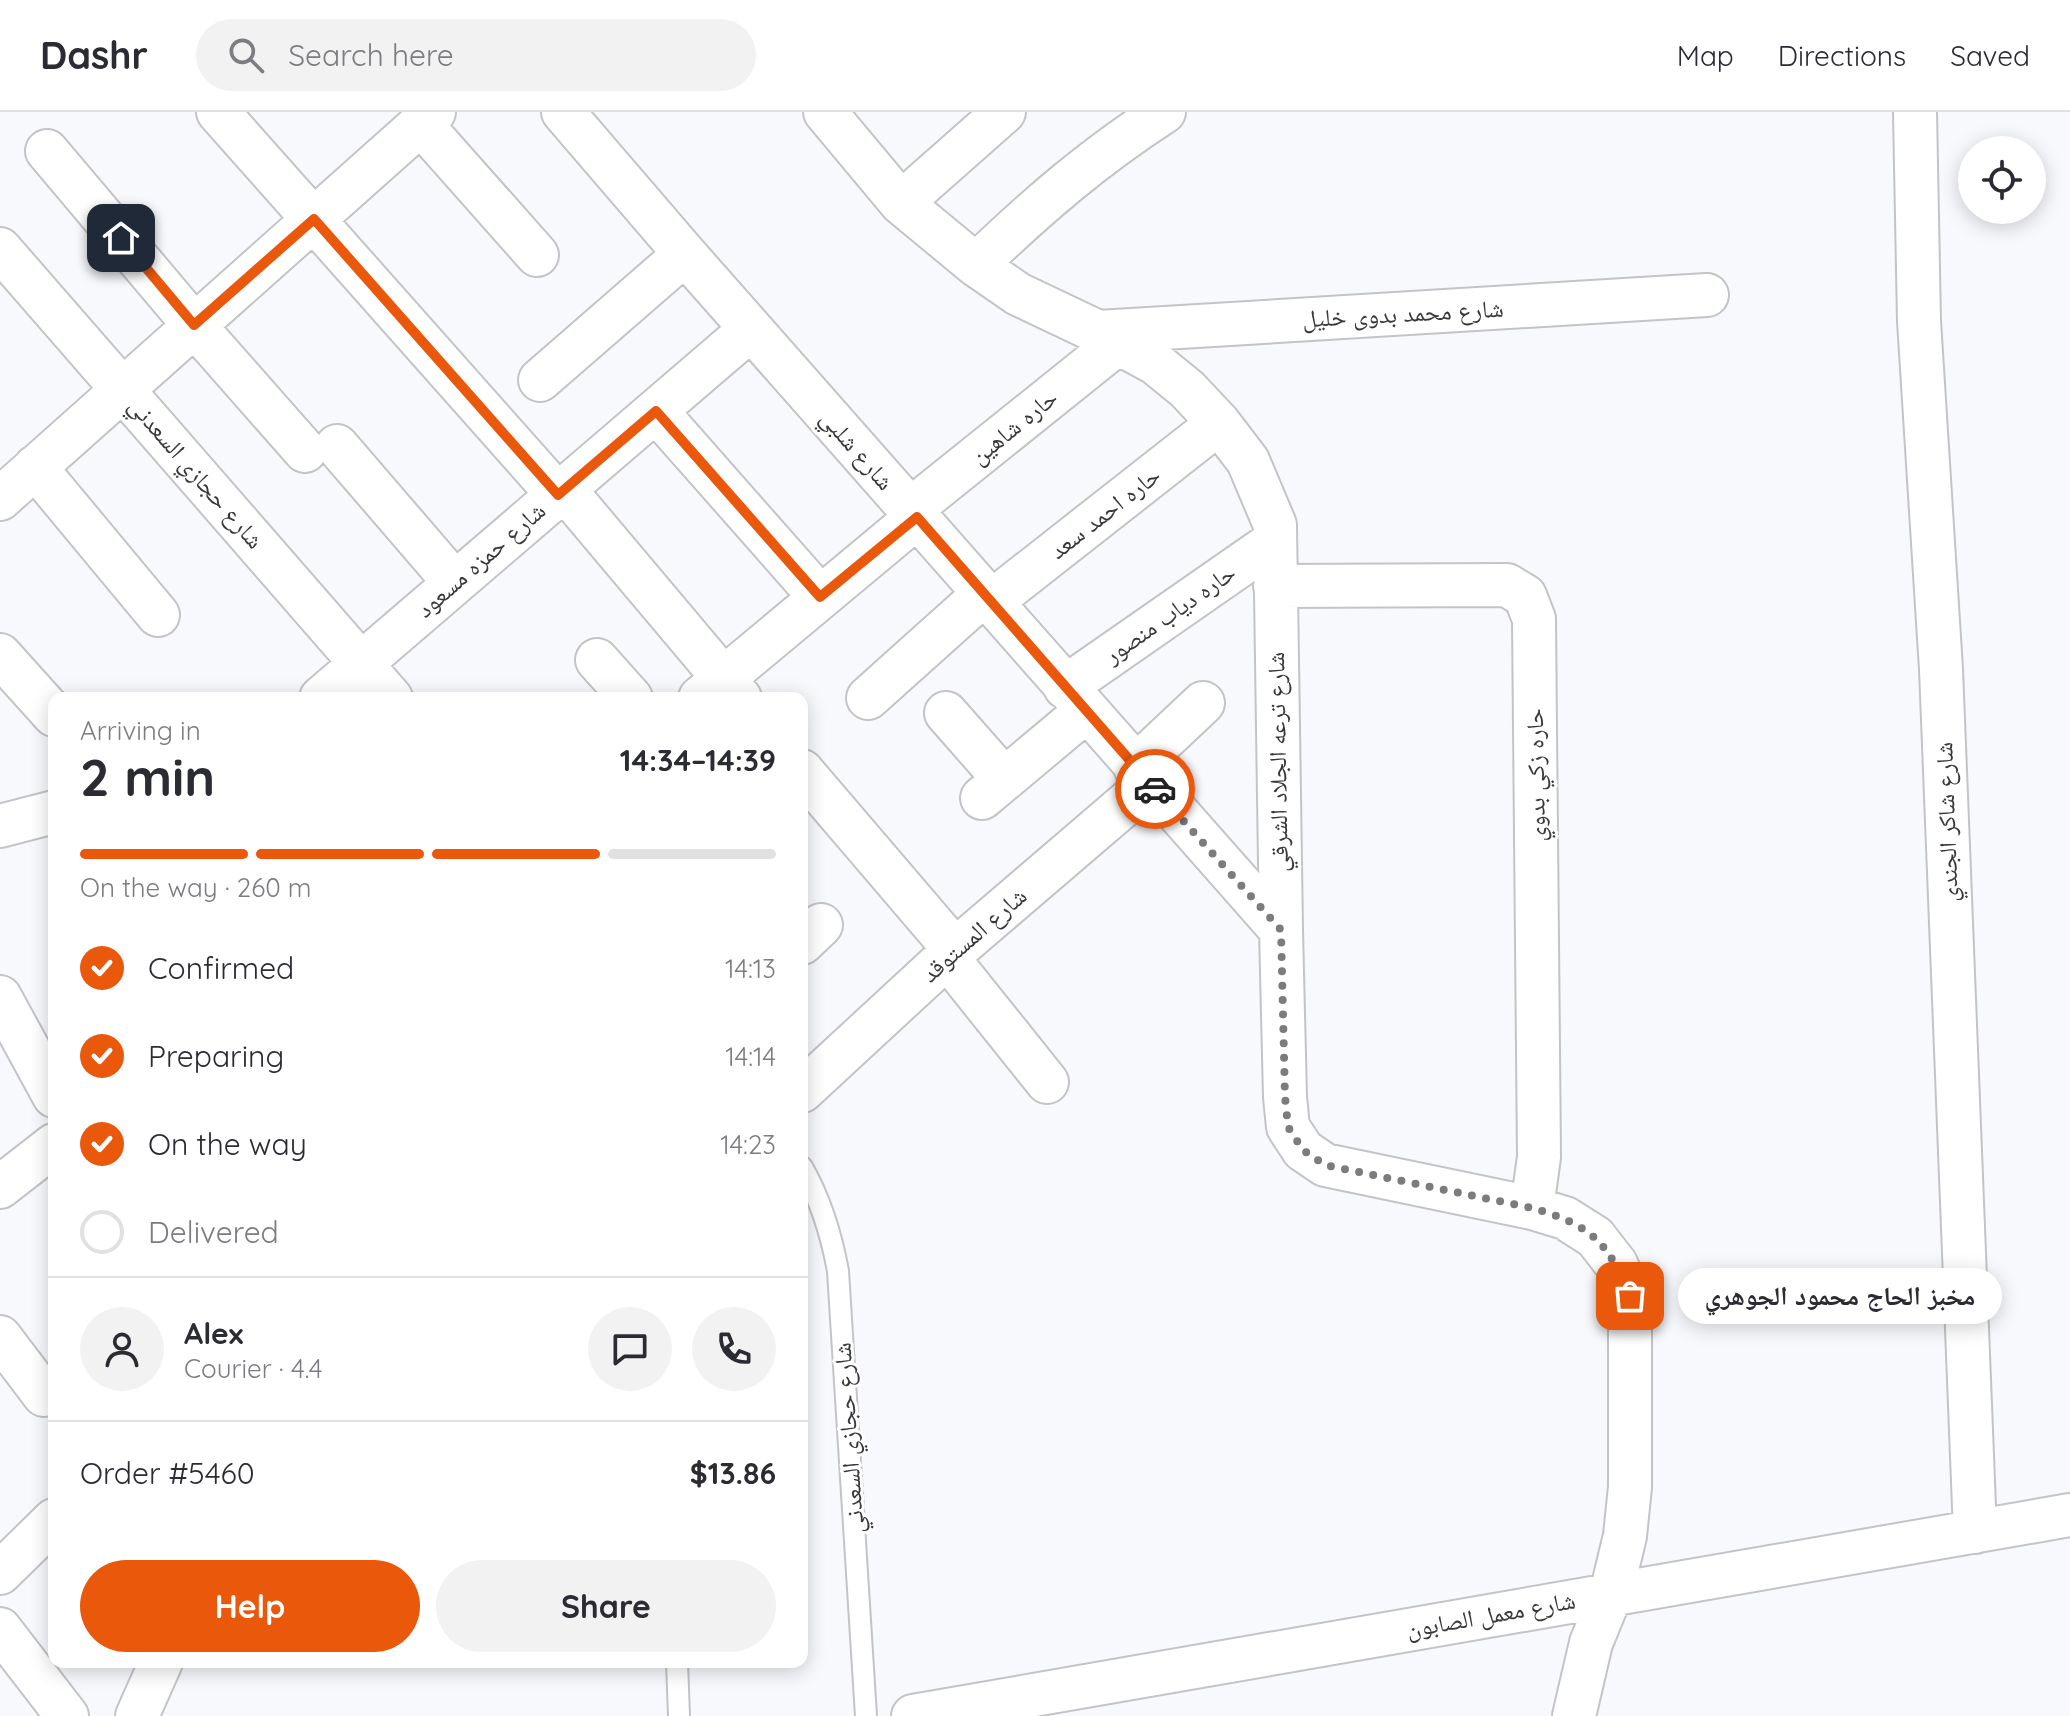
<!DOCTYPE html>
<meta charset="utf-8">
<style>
:root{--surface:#fff;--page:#f2f2f3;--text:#2b2b33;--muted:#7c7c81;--line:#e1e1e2;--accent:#ea580c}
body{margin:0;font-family:Quicksand,"Noto Naskh Arabic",sans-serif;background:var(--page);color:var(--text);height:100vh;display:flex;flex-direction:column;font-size:30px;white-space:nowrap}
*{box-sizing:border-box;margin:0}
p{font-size:26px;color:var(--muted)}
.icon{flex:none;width:44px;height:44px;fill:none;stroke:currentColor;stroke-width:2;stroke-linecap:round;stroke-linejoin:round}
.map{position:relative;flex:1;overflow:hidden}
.side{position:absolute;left:48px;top:580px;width:760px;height:976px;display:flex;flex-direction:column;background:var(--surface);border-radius:16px;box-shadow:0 4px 20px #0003}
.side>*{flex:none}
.tools{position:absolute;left:1958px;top:24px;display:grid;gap:16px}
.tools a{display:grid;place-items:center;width:88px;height:88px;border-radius:50%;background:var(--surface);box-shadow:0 4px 20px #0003;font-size:40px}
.pin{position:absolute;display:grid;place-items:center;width:68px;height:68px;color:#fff;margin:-34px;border-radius:16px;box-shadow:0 4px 12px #0006}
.courier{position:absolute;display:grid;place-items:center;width:80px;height:80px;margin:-40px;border:6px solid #ea580c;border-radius:50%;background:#fff;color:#222;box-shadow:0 2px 10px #0007}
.bubble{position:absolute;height:56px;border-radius:28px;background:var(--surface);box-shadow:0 4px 20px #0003;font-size:26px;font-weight:800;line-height:56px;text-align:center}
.summary em{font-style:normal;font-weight:800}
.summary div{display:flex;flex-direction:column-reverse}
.summary{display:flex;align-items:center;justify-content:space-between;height:136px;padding:0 32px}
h1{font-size:52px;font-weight:800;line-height:60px}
.bar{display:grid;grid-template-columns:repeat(4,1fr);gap:12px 8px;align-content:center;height:96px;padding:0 32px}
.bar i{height:10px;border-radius:6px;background:var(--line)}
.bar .current{background:var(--accent)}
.bar p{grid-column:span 4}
.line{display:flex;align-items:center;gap:20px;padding:0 32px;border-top:2px solid var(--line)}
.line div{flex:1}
.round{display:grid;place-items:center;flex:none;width:84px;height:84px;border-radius:42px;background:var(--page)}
ol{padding:0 32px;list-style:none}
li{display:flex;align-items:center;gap:24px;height:88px}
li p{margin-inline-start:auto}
li .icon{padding:8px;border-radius:50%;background:var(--accent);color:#fff;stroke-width:4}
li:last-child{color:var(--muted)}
li i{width:44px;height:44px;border:4px solid var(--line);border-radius:50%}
.primary-button{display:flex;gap:16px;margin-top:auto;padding:16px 32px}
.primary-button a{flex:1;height:92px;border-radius:48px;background:var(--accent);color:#fff;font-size:32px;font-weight:800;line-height:92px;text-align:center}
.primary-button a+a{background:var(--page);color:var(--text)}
header{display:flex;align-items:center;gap:48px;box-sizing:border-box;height:112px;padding:0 40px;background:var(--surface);border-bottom:2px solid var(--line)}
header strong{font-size:38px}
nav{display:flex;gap:44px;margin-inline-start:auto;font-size:28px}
.search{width:560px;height:72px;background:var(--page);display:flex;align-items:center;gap:20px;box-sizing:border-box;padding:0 28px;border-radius:44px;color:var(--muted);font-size:30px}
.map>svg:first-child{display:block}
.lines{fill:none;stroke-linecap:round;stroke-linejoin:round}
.service-casing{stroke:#c3c4c7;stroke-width:24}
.minor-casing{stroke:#c3c4c7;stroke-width:46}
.service{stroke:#fff;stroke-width:20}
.minor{stroke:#fff;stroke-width:42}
.done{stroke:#7b7c7e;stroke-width:8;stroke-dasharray:0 14.4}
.route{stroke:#ea580c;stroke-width:10}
.labels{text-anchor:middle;stroke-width:6;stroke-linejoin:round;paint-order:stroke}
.street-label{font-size:24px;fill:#38383a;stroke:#fff}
</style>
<header>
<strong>Dashr</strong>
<div class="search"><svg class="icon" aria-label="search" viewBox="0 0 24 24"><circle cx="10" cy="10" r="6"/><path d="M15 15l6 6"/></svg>Search here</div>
<nav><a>Map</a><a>Directions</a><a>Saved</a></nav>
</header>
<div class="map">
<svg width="2070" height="1604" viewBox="0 0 2070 1604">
<rect width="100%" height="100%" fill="#f8f9fd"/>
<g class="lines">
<defs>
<path id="service" d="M802 1055C821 1088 831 1121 838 1159L866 1604
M677 1550 679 1604"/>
<path id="minor" d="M218 0 558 383
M563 0 685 142 1281 818
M825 0 901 91 976 153 1018 182 1098 220 1155 251 1187 277 1219 311 1248 349 1275 413 1281 818 1285 985 1288 1015 1303 1038 1325 1053 1532 1096 1565 1106 1595 1125 1616 1152 1630 1184V1375L1625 1424 1611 1482 1591 1531 1574 1604
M1915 0 1919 209 1941 557 1975 1420
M420 11 537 143
M47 39 194 213 305 339
M901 91 1004 0
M0 137 391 586
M976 153C1037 94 1093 46 1164 0
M1098 220 1707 183
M540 268 685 142
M656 299 820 485
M337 334 455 471
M35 355 158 503
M564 377 740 586
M0 387 434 0
M910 398 1118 231
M1275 474 1507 473 1525 484 1534 507 1539 1045 1532 1096
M991 490 1219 311
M0 543 54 603
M597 548 631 586
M1065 575 1275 429
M321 586 751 217
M700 586 917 405
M868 586 984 482
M946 601 1004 667
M1135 655 1203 591
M802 659 955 838
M982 686 1086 599
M0 714 54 700
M802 831 821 813
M947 845 1047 970
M0 885 54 984
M802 979 947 845 1150 671
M0 1075 54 1033
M0 1225 44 1283
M0 1461 54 1408
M0 1517 67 1604
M137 1604 161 1550
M913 1604 2070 1403"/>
</defs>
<use href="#service" class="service-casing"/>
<use href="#minor" class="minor-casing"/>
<use href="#service" class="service"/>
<use href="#minor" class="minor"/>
</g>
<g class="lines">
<path class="done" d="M1155 677 1281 818 1285 985 1288 1015 1303 1038 1325 1053 1532 1096C1590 1113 1607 1128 1630 1184"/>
<path class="route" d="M121 126 194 213 314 107 558 383 656 299 820 485 917 405 1155 677"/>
</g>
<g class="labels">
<g class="street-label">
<text transform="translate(1403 202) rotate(-3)" y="8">شارع محمد بدوى خليل</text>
<text transform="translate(1014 315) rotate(-39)" y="8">حاره شاهين</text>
<text transform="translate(857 338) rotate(49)" y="8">شارع شلبي</text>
<text transform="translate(196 361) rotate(49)" y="8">شارع حجازي السعدني</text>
<text transform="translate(1105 401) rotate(-38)" y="8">حاره احمد سعد</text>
<text transform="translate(481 448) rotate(-41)" y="8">شارع حمزه مسعود</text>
<text transform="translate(1170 502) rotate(-35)" y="8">حاره دياب منصور</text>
<text transform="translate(1278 650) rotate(-91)" y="8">شارع ترعه الجلاد الشرقي</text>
<text transform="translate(1536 663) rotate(-91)" y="8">حاره زكي بدوي</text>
<text transform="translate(1947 710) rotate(-92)" y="8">شارع شاكر الجندي</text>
<text transform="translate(974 823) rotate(-41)" y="8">شارع المستوقد</text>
<text transform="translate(849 1326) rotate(-94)" y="8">شارع حجازي السعدني</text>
<text transform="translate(1491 1503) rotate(-10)" y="8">شارع معمل الصابون</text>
</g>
</g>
</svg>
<div class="tools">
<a><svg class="icon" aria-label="locate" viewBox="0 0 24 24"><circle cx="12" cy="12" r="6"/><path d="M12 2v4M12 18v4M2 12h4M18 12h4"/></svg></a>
</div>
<div class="pin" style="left:1630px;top:1184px;background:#ea580c"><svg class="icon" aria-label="bag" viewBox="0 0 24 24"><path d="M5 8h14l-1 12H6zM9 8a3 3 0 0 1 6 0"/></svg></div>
<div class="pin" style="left:121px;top:126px;background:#1f2937"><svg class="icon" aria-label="home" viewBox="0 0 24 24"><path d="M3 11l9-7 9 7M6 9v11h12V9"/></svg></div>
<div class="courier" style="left:1155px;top:677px"><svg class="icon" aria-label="car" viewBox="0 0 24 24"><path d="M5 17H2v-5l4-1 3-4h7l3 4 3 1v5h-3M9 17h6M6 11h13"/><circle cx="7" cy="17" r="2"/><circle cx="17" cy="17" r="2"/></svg></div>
<div class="bubble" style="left:1678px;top:1156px;width:324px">مخبز الحاج محمود الجوهري</div>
<section class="side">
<div class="summary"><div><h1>2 min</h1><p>Arriving in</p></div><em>14:34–14:39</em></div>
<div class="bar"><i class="current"></i><i class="current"></i><i class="current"></i><i></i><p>On the way · 260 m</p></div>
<ol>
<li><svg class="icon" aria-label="check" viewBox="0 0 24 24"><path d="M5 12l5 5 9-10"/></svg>Confirmed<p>14:13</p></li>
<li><svg class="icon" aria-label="check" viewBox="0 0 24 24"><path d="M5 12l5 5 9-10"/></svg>Preparing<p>14:14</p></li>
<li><svg class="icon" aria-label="check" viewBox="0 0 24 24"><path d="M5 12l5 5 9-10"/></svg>On the way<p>14:23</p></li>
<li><i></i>Delivered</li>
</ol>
<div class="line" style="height:144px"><a class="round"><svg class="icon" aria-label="person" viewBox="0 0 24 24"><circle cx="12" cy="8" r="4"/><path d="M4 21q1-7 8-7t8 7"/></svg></a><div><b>Alex</b><p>Courier · 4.4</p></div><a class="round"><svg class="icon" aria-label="chat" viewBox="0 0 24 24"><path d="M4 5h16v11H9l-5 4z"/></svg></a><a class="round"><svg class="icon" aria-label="phone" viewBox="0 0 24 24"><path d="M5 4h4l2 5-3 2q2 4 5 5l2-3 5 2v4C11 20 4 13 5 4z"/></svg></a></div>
<div class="line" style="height:104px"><div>Order #5460</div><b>$13.86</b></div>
<div class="primary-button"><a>Help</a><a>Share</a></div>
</section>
</div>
